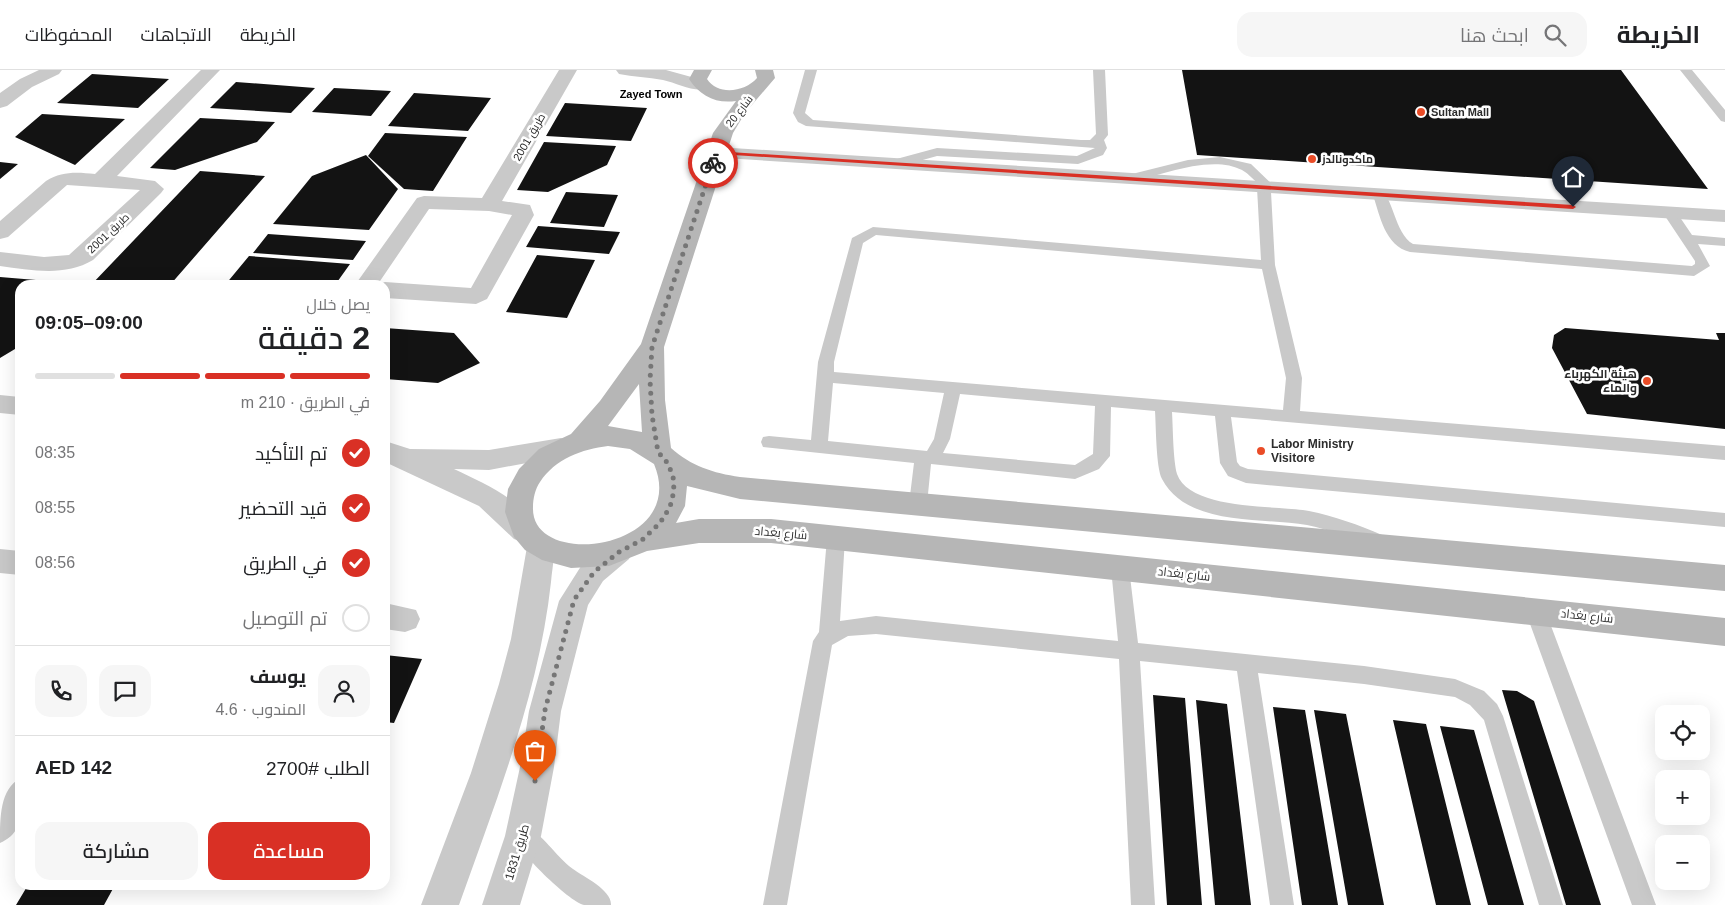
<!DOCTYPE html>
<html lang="ar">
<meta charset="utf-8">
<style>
:root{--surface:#fff;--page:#f6f6f6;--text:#202124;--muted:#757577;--line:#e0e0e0;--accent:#d93025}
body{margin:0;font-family:Arial,Cairo,sans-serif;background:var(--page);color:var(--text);direction:rtl;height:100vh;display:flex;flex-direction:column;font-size:19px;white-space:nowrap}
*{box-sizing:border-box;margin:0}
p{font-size:16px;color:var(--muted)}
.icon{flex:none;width:28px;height:28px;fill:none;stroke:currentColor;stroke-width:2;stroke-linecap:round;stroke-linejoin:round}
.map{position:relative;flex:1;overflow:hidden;direction:ltr}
.sheet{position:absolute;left:15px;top:210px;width:375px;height:610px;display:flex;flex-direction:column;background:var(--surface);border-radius:15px;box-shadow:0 5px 20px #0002;direction:rtl}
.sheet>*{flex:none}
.tools{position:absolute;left:1655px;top:635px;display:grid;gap:10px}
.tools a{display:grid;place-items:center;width:55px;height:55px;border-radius:10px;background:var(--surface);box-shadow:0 5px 20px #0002;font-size:25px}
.pin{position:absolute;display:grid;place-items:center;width:42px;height:42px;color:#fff;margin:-51px -21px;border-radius:50% 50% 50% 0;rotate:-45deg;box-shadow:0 0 5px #0007}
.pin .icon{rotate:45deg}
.courier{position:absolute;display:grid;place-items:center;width:50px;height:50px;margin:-25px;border:4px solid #d93025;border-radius:50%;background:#fff;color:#222;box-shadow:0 1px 6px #0007}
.headline em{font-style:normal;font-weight:600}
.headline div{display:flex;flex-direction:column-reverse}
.headline{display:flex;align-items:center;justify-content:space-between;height:85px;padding:0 20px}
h1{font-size:32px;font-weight:600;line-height:38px}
.bar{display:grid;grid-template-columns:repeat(4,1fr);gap:8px 5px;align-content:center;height:60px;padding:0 20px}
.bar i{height:6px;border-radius:4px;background:var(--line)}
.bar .on{background:var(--accent)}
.bar p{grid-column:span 4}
.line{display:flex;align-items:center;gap:12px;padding:0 20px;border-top:1px solid var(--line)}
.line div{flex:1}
.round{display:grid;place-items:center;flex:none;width:52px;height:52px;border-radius:15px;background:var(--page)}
ol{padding:0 20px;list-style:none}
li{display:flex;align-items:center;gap:15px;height:55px}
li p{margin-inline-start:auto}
li .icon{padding:5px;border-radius:50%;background:var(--accent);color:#fff;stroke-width:4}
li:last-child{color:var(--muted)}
li i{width:28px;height:28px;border:2px solid var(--line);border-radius:50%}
.cta{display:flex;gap:10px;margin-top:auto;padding:10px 20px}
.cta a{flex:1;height:58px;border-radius:15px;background:var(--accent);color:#fff;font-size:20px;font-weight:600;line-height:58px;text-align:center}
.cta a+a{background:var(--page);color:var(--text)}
header{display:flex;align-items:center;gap:30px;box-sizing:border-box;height:70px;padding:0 25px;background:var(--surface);border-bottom:1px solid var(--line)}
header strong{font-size:24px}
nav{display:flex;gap:28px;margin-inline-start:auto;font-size:18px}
.search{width:350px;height:45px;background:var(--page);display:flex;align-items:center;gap:12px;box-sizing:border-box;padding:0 18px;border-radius:15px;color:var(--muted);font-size:19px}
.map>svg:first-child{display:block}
.building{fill:#131313}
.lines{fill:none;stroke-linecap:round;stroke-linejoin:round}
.lane{fill:#c9c9c9;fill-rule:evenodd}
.street{fill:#c9c9c9;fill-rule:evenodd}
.secondary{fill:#b6b6b6;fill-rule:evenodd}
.route{fill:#d93025}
.done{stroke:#767676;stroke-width:5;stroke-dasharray:0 9}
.poi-dot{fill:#ea4c27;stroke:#fff;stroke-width:2}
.labels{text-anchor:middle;stroke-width:5;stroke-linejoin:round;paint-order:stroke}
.far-neighbourhood-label{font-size:11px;font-weight:bold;fill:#000;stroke:#fff}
.far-street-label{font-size:11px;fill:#2c2c2c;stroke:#fff}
.far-poi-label{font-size:11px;font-weight:bold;fill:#2c2c2c;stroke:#fff;text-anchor:start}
.poi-label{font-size:12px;font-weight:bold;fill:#2c2c2c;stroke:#fff;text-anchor:end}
.street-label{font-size:12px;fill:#2c2c2c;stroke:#fff}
</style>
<header>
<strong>الخريطة</strong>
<div class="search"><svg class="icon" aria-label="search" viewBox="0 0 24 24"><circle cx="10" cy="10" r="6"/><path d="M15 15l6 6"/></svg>ابحث هنا</div>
<nav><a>الخريطة</a><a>الاتجاهات</a><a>المحفوظات</a></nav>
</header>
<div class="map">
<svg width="1725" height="835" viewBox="0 0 1725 835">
<rect width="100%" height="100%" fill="#fff"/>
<path class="building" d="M1182 0H1621L1708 119 1197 85Z
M92 4 169 9 138 38 57 33Z
M236 12 315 18 291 43 210 38Z
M334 18 391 21 371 46 312 42Z
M414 23 491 28 468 61 388 56Z
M565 33 647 38 631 71 546 66Z
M42 44 125 49 75 95 15 67Z
M200 48 275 52 257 72 175 100 150 98Z
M385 63 467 67 433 121 404 119 368 86Z
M544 72 616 76 607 95 548 122 517 120Z
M366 85 398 119 369 160 273 154 312 106Z
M0 92 18 94 0 109Z
M200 101 265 106 170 215H91Z
M566 122 618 125 604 157 550 153Z
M538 156 620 162 609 184 526 177Z
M268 164 366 171 353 190 253 183Z
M537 185 595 190 567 248 506 242Z
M249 186 350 194 335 215H225Z
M0 207 60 212V215H20V276L0 288Z
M385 258 454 263 480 293 438 313 385 309Z
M1565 258 1719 270 1716 263H1725V359L1587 344 1552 278 1554 265Z
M385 585 422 589 394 653 385 652Z
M1502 620 1517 621 1534 631 1601 835H1566Z
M1153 625 1185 628 1202 835H1167Z
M1196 630 1227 634 1251 835H1215Z
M1273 637 1305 640 1338 835H1302Z
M1314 640 1346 644 1384 835H1348Z
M1393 650 1426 654 1471 835H1436Z
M1440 656 1474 660 1524 835H1488Z
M28 815H115L104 835H16Z"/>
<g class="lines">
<path class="lane" d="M805 0H817L805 43 813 50 1081 70H1090L1096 64 1093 0H1105L1108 65 1104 70 1107 78 1103 85 1078 94 937 86 894 98 889 97 888 94 889 91 937 78 1077 86 1095 78 806 56 798 52 793 43Z
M1680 0H1692L1725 40V52L1721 51Z
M1220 87 1251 94 1276 118 1271 122 1275 195 1302 308 1300 341 1725 376V390L1231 347 1237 392 1240 396 1248 399 1725 443V457L1246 413 1228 406 1220 393 1215 346 1172 342C1173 358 1173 389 1177 404 1190 441 1278 435 1309 441 1334 446 1359 455 1382 465L1385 470 1382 475 1376 478C1353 470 1331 460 1307 455 1262 447 1187 457 1162 409 1156 398 1156 355 1155 341L1111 337 1110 386 1099 399 1075 409 931 394 927 434 924 439 918 441 912 439 909 434 914 393 763 377 761 372 763 367 769 366 811 370 818 292 852 168 873 157 1261 190 1257 118 1259 115C1254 110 1249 104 1242 100 1212 84 1160 105 1129 113L1122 109 1124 106 1188 90ZM876 165 1262 199 1286 308 1283 340 834 302V292L863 173ZM833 313 944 323 934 369 927 381 828 371ZM960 324 1095 336 1093 384 1075 395 943 383 950 369Z
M1380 121C1393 124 1394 163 1413 174L1692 196 1695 194V191L1663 143 1670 139 1675 140 1692 165 1725 168V176L1698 174 1710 196 1694 206 1410 182C1385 176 1380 146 1373 125Z
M836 461 842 463 845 468 840 551 876 546 1118 571 1111 498 1113 492 1120 490 1127 492 1129 498 1138 573 1364 596 1455 609 1484 621 1497 634 1503 646 1563 835H1539L1484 650 1470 635 1455 627 1364 614 1258 603 1294 835H1270L1237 601 1140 591 1155 835H1131L1119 589 876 564 848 566 832 575 787 835H763L813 571 819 562 827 468 830 463Z
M1535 532 1542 534 1545 540 1656 835H1632L1525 540 1528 534Z
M523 755C543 763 555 786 573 799 584 807 612 820 611 835 603 835 591 835 584 835 568 831 518 781 512 766L515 758Z"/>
<path class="street" d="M39 0H62L59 4 32 17 7 36 0 38V23L20 9Z
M201 0H220L117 106 155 111 164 119 161 123 93 190C65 207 31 200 0 196V182L44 187 69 185 140 120 67 115 8 167 0 169V151L46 111C62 101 77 102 95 104Z
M559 0H577L502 131 530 135 534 145 487 229 476 234 385 228V215H355L417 128 424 126 482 128ZM429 139 489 141 512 145 471 218 385 212 378 214Z
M616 0H666L706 11 709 15 706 19C692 22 677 13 663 10 648 7 633 7 619 4Z
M716 77 1725 140V152L709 87 706 83 709 79Z
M0 325 20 327V345L0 343Z
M561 368 570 371 574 378 570 385 489 400 454 399C485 414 522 429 538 461L536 465 540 464 550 468C557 481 552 497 551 512 539 623 496 731 459 835H421L471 703 499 614 511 569 528 471 524 473 514 469 479 436 385 392V371L410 379 489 380Z
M619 469 629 473 633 481 629 489 603 511 588 535 561 641 554 697 541 766 520 835H482L505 766 520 697 529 641 559 531 583 493 609 473Z
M0 479 20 481V505L0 503Z
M385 533 416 540 420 549 416 558 405 562 385 559Z
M20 708C20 734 28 761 0 773 0 746 0 720 20 708Z"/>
<path class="secondary" d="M694 0H712L707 9C718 26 745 22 757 8L755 0H773L775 8 745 43 733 63 664 277 665 330 671 378C691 396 713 403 740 407L1725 495V521L740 429 687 416 685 436 676 453 699 449H771L1725 548V576L771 473H699L647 481 609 496 571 498 542 490 525 480 514 467 505 442 508 419 519 399 539 379 571 364 600 331 641 274 713 63 736 31C716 34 700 26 689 9ZM639 314 642 362 608 356ZM608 376 630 379 654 394C690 480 530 501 533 437 533 429 535 419 540 412 555 389 582 379 608 376Z"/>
</g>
<path class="route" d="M714 81 1573 135 1576 137 1573 139 718 84 713 94 710 93Z"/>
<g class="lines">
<path class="done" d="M535 711 545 640 574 530 594 502 619 482 642 470 660 453 670 437 674 421 673 405 666 391 658 382 652 345 650 310 652 277 713 93"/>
</g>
<g class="poi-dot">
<circle cx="1421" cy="42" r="5"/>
<circle cx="1312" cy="89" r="5"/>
<circle cx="1647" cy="311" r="5"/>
<circle cx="1261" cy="381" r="5"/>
</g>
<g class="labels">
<g class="far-neighbourhood-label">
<text x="651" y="28">Zayed Town</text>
</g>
<g class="far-street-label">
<text transform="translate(739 41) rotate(-52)" y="4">شارع 20</text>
<text transform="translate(529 67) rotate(-60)" y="4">طريق 2001</text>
<text transform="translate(108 163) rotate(-43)" y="4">طريق 2001</text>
</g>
<g class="far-poi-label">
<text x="1431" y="46">Sultan Mall</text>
<text x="1322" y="93">ماكدونالدز</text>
</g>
<g class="poi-label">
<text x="1637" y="308">هيئة الكهرباء<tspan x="1637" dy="14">والماء</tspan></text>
<text x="1271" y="378" text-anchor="start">Labor Ministry<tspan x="1271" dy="14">Visitore</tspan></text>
</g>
<g class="street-label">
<text transform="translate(781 463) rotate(5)" y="4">شارع بغداد</text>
<text transform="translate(1184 504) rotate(6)" y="4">شارع بغداد</text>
<text transform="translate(1587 546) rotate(6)" y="4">شارع بغداد</text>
<text transform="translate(517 782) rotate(-73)" y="4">طريق 1831</text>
</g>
</g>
</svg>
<div class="tools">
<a><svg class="icon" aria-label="locate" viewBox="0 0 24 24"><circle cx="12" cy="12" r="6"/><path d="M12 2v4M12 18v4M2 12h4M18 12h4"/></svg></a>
<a>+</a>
<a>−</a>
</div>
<div class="pin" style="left:535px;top:711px;background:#ea580c"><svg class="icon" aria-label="bag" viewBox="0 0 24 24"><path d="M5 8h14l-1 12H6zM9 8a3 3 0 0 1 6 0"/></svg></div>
<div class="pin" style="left:1573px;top:137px;background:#1f2937"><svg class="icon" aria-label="home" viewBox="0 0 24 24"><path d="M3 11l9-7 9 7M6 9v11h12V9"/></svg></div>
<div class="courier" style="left:713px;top:93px"><svg class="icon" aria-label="bike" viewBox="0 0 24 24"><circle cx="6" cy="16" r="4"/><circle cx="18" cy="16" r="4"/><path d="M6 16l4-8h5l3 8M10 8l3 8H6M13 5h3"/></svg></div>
<section class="sheet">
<div class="headline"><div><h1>2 دقيقة</h1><p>يصل خلال</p></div><em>09:00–09:05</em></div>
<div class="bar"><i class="on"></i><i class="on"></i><i class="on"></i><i></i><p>في الطريق · 210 m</p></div>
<ol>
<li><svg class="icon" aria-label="check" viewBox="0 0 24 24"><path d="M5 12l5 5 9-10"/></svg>تم التأكيد<p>08:35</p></li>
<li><svg class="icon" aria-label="check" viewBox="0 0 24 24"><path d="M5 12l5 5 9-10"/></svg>قيد التحضير<p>08:55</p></li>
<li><svg class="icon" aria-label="check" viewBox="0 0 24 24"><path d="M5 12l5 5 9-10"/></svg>في الطريق<p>08:56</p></li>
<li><i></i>تم التوصيل</li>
</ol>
<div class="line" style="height:90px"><a class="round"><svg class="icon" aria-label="person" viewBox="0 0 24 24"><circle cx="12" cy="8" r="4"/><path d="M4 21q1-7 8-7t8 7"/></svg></a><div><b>يوسف</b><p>المندوب · 4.6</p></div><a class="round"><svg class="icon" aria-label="chat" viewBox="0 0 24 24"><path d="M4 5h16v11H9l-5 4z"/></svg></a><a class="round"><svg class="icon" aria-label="phone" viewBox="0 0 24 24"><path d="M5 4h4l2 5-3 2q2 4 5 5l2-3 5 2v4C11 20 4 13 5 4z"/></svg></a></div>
<div class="line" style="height:65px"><div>الطلب #2700</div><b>AED 142</b></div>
<div class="cta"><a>مساعدة</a><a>مشاركة</a></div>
</section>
</div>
